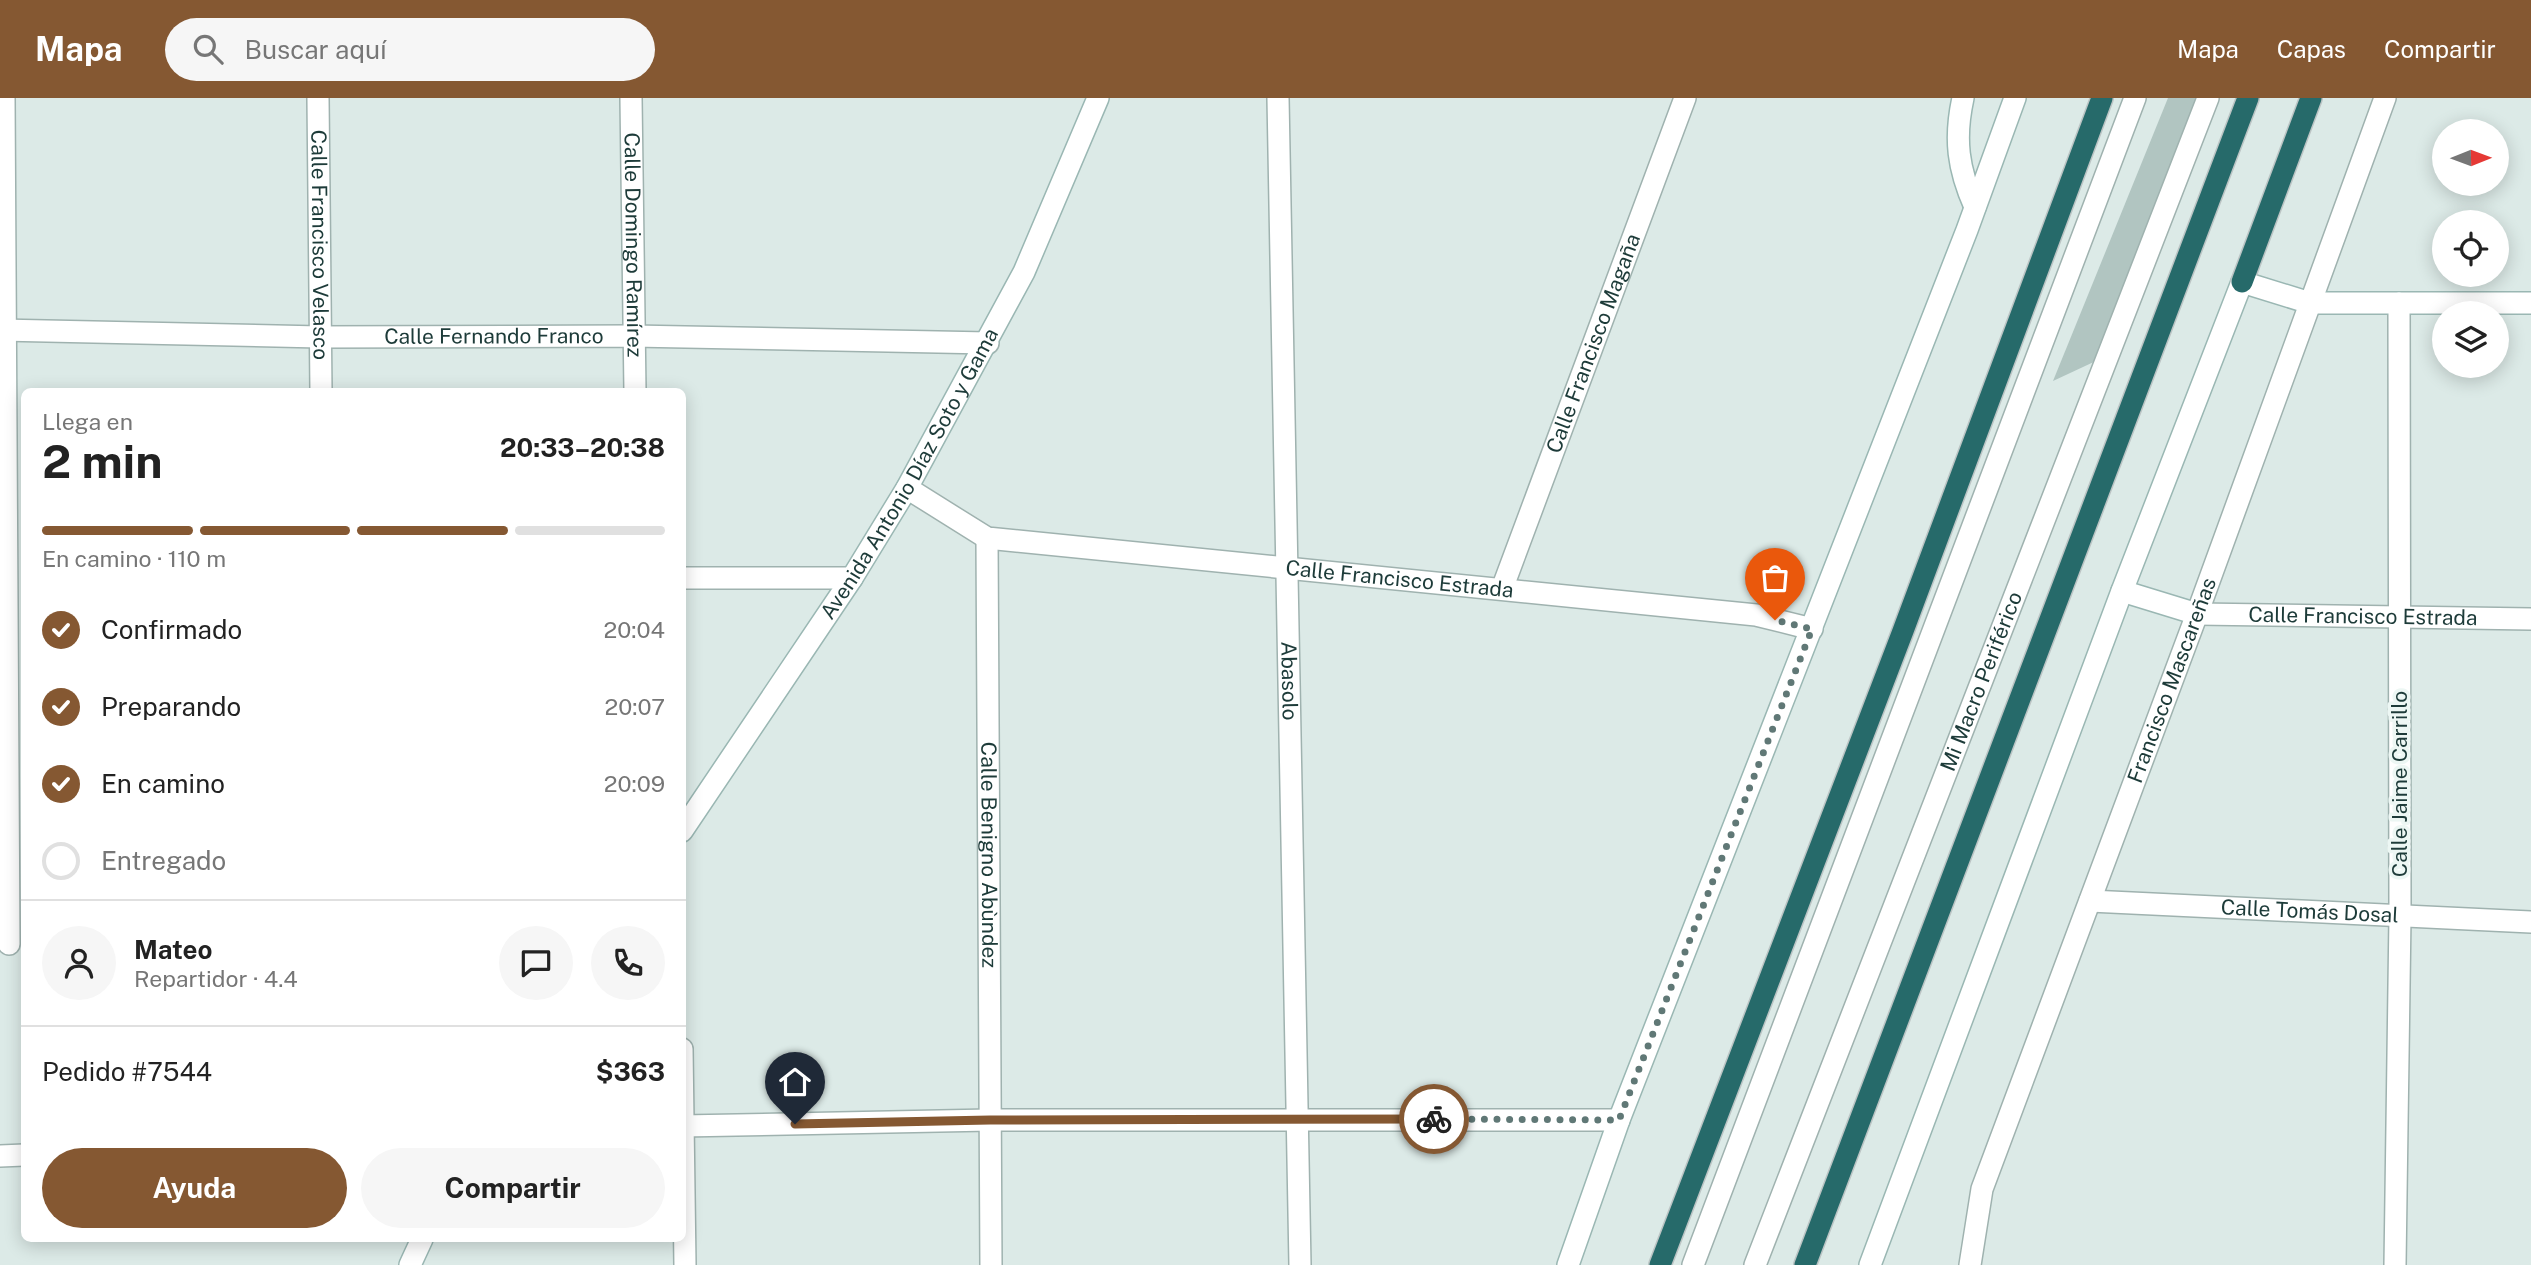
<!DOCTYPE html>
<html lang="es">
<meta charset="utf-8">
<style>
:root{--surface:#fff;--page:#f6f6f6;--text:#222;--muted:#767676;--line:#e0e0e0;--accent:#855832}
body{margin:0;font-family:"Public Sans",sans-serif;background:var(--page);color:var(--text);height:100vh;display:flex;flex-direction:column;font-size:26px;white-space:nowrap}
*{box-sizing:border-box;margin:0}
p{font-size:23px;color:var(--muted)}
.icon{flex:none;width:38px;height:38px;fill:none;stroke:currentColor;stroke-width:2;stroke-linecap:round;stroke-linejoin:round}
.map{position:relative;flex:1;overflow:hidden}
.side{position:absolute;left:21px;top:290px;width:665px;height:854px;display:flex;flex-direction:column;background:var(--surface);border-radius:10px;box-shadow:0 4px 18px #0003}
.side>*{flex:none}
.needle{width:46px;rotate:89deg}
.fabs{position:absolute;left:2432px;top:21px;display:grid;gap:14px}
.fabs a{display:grid;place-items:center;width:77px;height:77px;border-radius:50%;background:var(--surface);box-shadow:0 4px 18px #0003;font-size:35px}
.pin{position:absolute;display:grid;place-items:center;width:60px;height:60px;color:#fff;margin:-72px -30px;border-radius:50% 50% 50% 0;rotate:-45deg;box-shadow:0 0 7px #0007}
.pin .icon{rotate:45deg}
.courier{position:absolute;display:grid;place-items:center;width:70px;height:70px;margin:-35px;border:5px solid #855832;border-radius:50%;background:#fff;color:#222;box-shadow:0 2px 9px #0007}
.headline em{font-style:normal;font-weight:700}
.headline div{display:flex;flex-direction:column-reverse}
.headline{display:flex;align-items:center;justify-content:space-between;height:119px;padding:0 21px}
h1{font-size:46px;font-weight:700;line-height:52px}
.bar{display:grid;grid-template-columns:repeat(4,1fr);gap:10px 7px;align-content:center;height:84px;padding:0 21px}
.bar i{height:9px;border-radius:5px;background:var(--line)}
.bar .current{background:var(--accent)}
.bar p{grid-column:span 4}
.line{display:flex;align-items:center;gap:18px;padding:0 21px;border-top:2px solid var(--line)}
.line div{flex:1}
.round{display:grid;place-items:center;flex:none;width:74px;height:74px;border-radius:37px;background:var(--page)}
ol{padding:0 21px;list-style:none}
li{display:flex;align-items:center;gap:21px;height:77px}
li p{margin-inline-start:auto}
li .icon{padding:7px;border-radius:50%;background:var(--accent);color:#fff;stroke-width:4}
li:last-child{color:var(--muted)}
li i{width:38px;height:38px;border:4px solid var(--line);border-radius:50%}
.cta{display:flex;gap:14px;margin-top:auto;padding:14px 21px}
.cta a{flex:1;height:80px;border-radius:42px;background:var(--accent);color:#fff;font-size:28px;font-weight:700;line-height:80px;text-align:center}
.cta a+a{background:var(--page);color:var(--text)}
header{display:flex;align-items:center;gap:42px;box-sizing:border-box;height:98px;padding:0 35px;background:var(--accent);color:#fff}
header strong{font-size:33px}
nav{display:flex;gap:38px;margin-inline-start:auto;font-size:24px}
.search{width:490px;height:63px;background:var(--page);display:flex;align-items:center;gap:18px;box-sizing:border-box;padding:0 24px;border-radius:38px;color:var(--muted);font-size:26px}
.map>svg:first-child{display:block}
.building{fill:#b1c5c1}
.lines{fill:none;stroke-linecap:round;stroke-linejoin:round}
.lane-casing{stroke:#9fb2af;stroke-width:24}
.street-casing{stroke:#9fb2af;stroke-width:24}
.secondary-casing{stroke:#9ab7b3;stroke-width:24}
.highway-casing{stroke:#bbc4c4;stroke-width:24}
.lane{stroke:#fff;stroke-width:21}
.street{stroke:#fff;stroke-width:21}
.secondary{stroke:#fff;stroke-width:21}
.highway{stroke:#266a6a;stroke-width:21}
.done{stroke:#607876;stroke-width:7;stroke-dasharray:0 12.6}
.route{stroke:#855832;stroke-width:9}
.labels{text-anchor:middle;stroke-width:7;stroke-linejoin:round;paint-order:stroke}
.street-label{font-size:21px;fill:#1d3b39;stroke:#edf7f4}
</style>
<header>
<strong>Mapa</strong>
<div class="search"><svg class="icon" aria-label="search" viewBox="0 0 24 24"><circle cx="10" cy="10" r="6"/><path d="M15 15l6 6"/></svg>Buscar aquí</div>
<nav><a>Mapa</a><a>Capas</a><a>Compartir</a></nav>
</header>
<div class="map">
<svg width="2531" height="1167" viewBox="0 0 2531 1167">
<rect width="100%" height="100%" fill="#dceae7"/>
<path class="building" d="M2168 0H2202L2098 262 2053 283Z"/>
<g class="lines">
<defs>
<g id="lane">
<path d="M1693 1167 2135 0"/>
<path id="s1" d="M1755 1167 2208 0"/>
</g>
<g id="street">
<path d="M4 0 9 846"/>
<path id="s2" d="M318 0 321 294"/>
<path id="s3" d="M631 0 635 294"/>
<path id="s4" d="M1278 0 1300 1167"/>
<path id="s5" d="M0 232 320 239 633 238 988 245"/>
<path id="s6" d="M907 390 987 440 1756 517 1812 531"/>
<path id="s7" d="M987 440 991 1167"/>
<path d="M682 480H852"/>
<path id="s8" d="M1502 491 1685 0"/>
<path id="s9" d="M2197 516 2531 521"/>
<path id="s10" d="M2090 803 2531 824"/>
<path d="M682 951 685 1167"/>
<path d="M682 1028 990 1022H1619"/>
<path d="M0 1058 24 1057"/>
<path id="s11" d="M1970 1167 1982 1091 2197 516 2385 0"/>
<path d="M2395 1167 2400 818 2399 205"/>
</g>
<g id="secondary">
<path d="M1963 0C1954 41 1958 71 1975 109"/>
<path d="M2122 493 2197 516"/>
<path id="s12" d="M682 733 852 480 907 390 1024 174 1098 0"/>
<path d="M410 1167 422 1141"/>
<path d="M1568 1167 1619 1022 1967 132 2015 0"/>
<path d="M1870 1167 2122 493 2242 184 2310 205H2531"/>
</g>
<path id="highway" d="M2242 184 2311 0
M1660 1167 1903 533 2102 0
M1805 1167 2248 0"/>
</defs>
<use href="#lane" class="lane-casing"/>
<use href="#street" class="street-casing"/>
<use href="#secondary" class="secondary-casing"/>
<use href="#highway" class="highway-casing"/>
<use href="#lane" class="lane"/>
<use href="#street" class="street"/>
<use href="#secondary" class="secondary"/>
<use href="#highway" class="highway"/>
</g>
<g class="lines">
<path class="done" d="M1434 1021 1619 1022 1812 531 1775 522"/>
<path class="route" d="M795 1026 990 1022 1434 1021"/>
</g>
<g class="labels">
<g class="street-label">
<text dy="7" stroke="none"><textPath href="#s2" startOffset="147">Calle Francisco Velasco</textPath></text>
<text dy="7" stroke="none"><textPath href="#s3" startOffset="147">Calle Domingo Ramírez</textPath></text>
<text dy="7" stroke="none"><textPath href="#s5" startOffset="494">Calle Fernando Franco</textPath></text>
<text dy="7" stroke="none"><textPath href="#s8" startOffset="262">Calle Francisco Magaña</textPath></text>
<text dy="7" stroke="none"><textPath href="#s12" startOffset="424">Avenida Antonio Díaz Soto y Gama</textPath></text>
<text dy="7" stroke="none"><textPath href="#s6" startOffset="509">Calle Francisco Estrada</textPath></text>
<text dy="7" stroke="none"><textPath href="#s9" startOffset="166">Calle Francisco Estrada</textPath></text>
<text dy="7" stroke="none"><textPath href="#s11" startOffset="620">Francisco Mascareñas</textPath></text>
<text dy="7" stroke="none"><textPath href="#s4" startOffset="583">Abasolo</textPath></text>
<text dy="7" stroke="none"><textPath href="#s1" startOffset="626">Mi Macro Periférico</textPath></text>
<text transform="translate(2400 686) rotate(-90)" y="7">Calle Jaime Carrillo</text>
<text dy="7" stroke="none"><textPath href="#s7" startOffset="317">Calle Benigno Abùndez</textPath></text>
<text dy="7" stroke="none"><textPath href="#s10" startOffset="220">Calle Tomás Dosal</textPath></text>
</g>
</g>
</svg>
<div class="fabs">
<a><svg class="needle" viewBox="-14 -14 28 28"><path d="M0-13l5 13h-10z" fill="#e53935"/><path d="M0 13l5-13h-10z" fill="#767676"/></svg></a>
<a><svg class="icon" aria-label="locate" viewBox="0 0 24 24"><circle cx="12" cy="12" r="6"/><path d="M12 2v4M12 18v4M2 12h4M18 12h4"/></svg></a>
<a><svg class="icon" aria-label="layers" viewBox="0 0 24 24"><path d="M12 4l9 5-9 5-9-5zM3 14l9 5 9-5"/></svg></a>
</div>
<div class="pin" style="left:1775px;top:522px;background:#ea580c"><svg class="icon" aria-label="bag" viewBox="0 0 24 24"><path d="M5 8h14l-1 12H6zM9 8a3 3 0 0 1 6 0"/></svg></div>
<div class="pin" style="left:795px;top:1026px;background:#1f2937"><svg class="icon" aria-label="home" viewBox="0 0 24 24"><path d="M3 11l9-7 9 7M6 9v11h12V9"/></svg></div>
<div class="courier" style="left:1434px;top:1021px"><svg class="icon" aria-label="bike" viewBox="0 0 24 24"><circle cx="6" cy="16" r="4"/><circle cx="18" cy="16" r="4"/><path d="M6 16l4-8h5l3 8M10 8l3 8H6M13 5h3"/></svg></div>
<section class="side">
<div class="headline"><div><h1>2 min</h1><p>Llega en</p></div><em>20:33–20:38</em></div>
<div class="bar"><i class="current"></i><i class="current"></i><i class="current"></i><i></i><p>En camino · 110 m</p></div>
<ol>
<li><svg class="icon" aria-label="check" viewBox="0 0 24 24"><path d="M5 12l5 5 9-10"/></svg>Confirmado<p>20:04</p></li>
<li><svg class="icon" aria-label="check" viewBox="0 0 24 24"><path d="M5 12l5 5 9-10"/></svg>Preparando<p>20:07</p></li>
<li><svg class="icon" aria-label="check" viewBox="0 0 24 24"><path d="M5 12l5 5 9-10"/></svg>En camino<p>20:09</p></li>
<li><i></i>Entregado</li>
</ol>
<div class="line" style="height:126px"><a class="round"><svg class="icon" aria-label="person" viewBox="0 0 24 24"><circle cx="12" cy="8" r="4"/><path d="M4 21q1-7 8-7t8 7"/></svg></a><div><b>Mateo</b><p>Repartidor · 4.4</p></div><a class="round"><svg class="icon" aria-label="chat" viewBox="0 0 24 24"><path d="M4 5h16v11H9l-5 4z"/></svg></a><a class="round"><svg class="icon" aria-label="phone" viewBox="0 0 24 24"><path d="M5 4h4l2 5-3 2q2 4 5 5l2-3 5 2v4C11 20 4 13 5 4z"/></svg></a></div>
<div class="line" style="height:91px"><div>Pedido #7544</div><b>$363</b></div>
<div class="cta"><a>Ayuda</a><a>Compartir</a></div>
</section>
</div>
